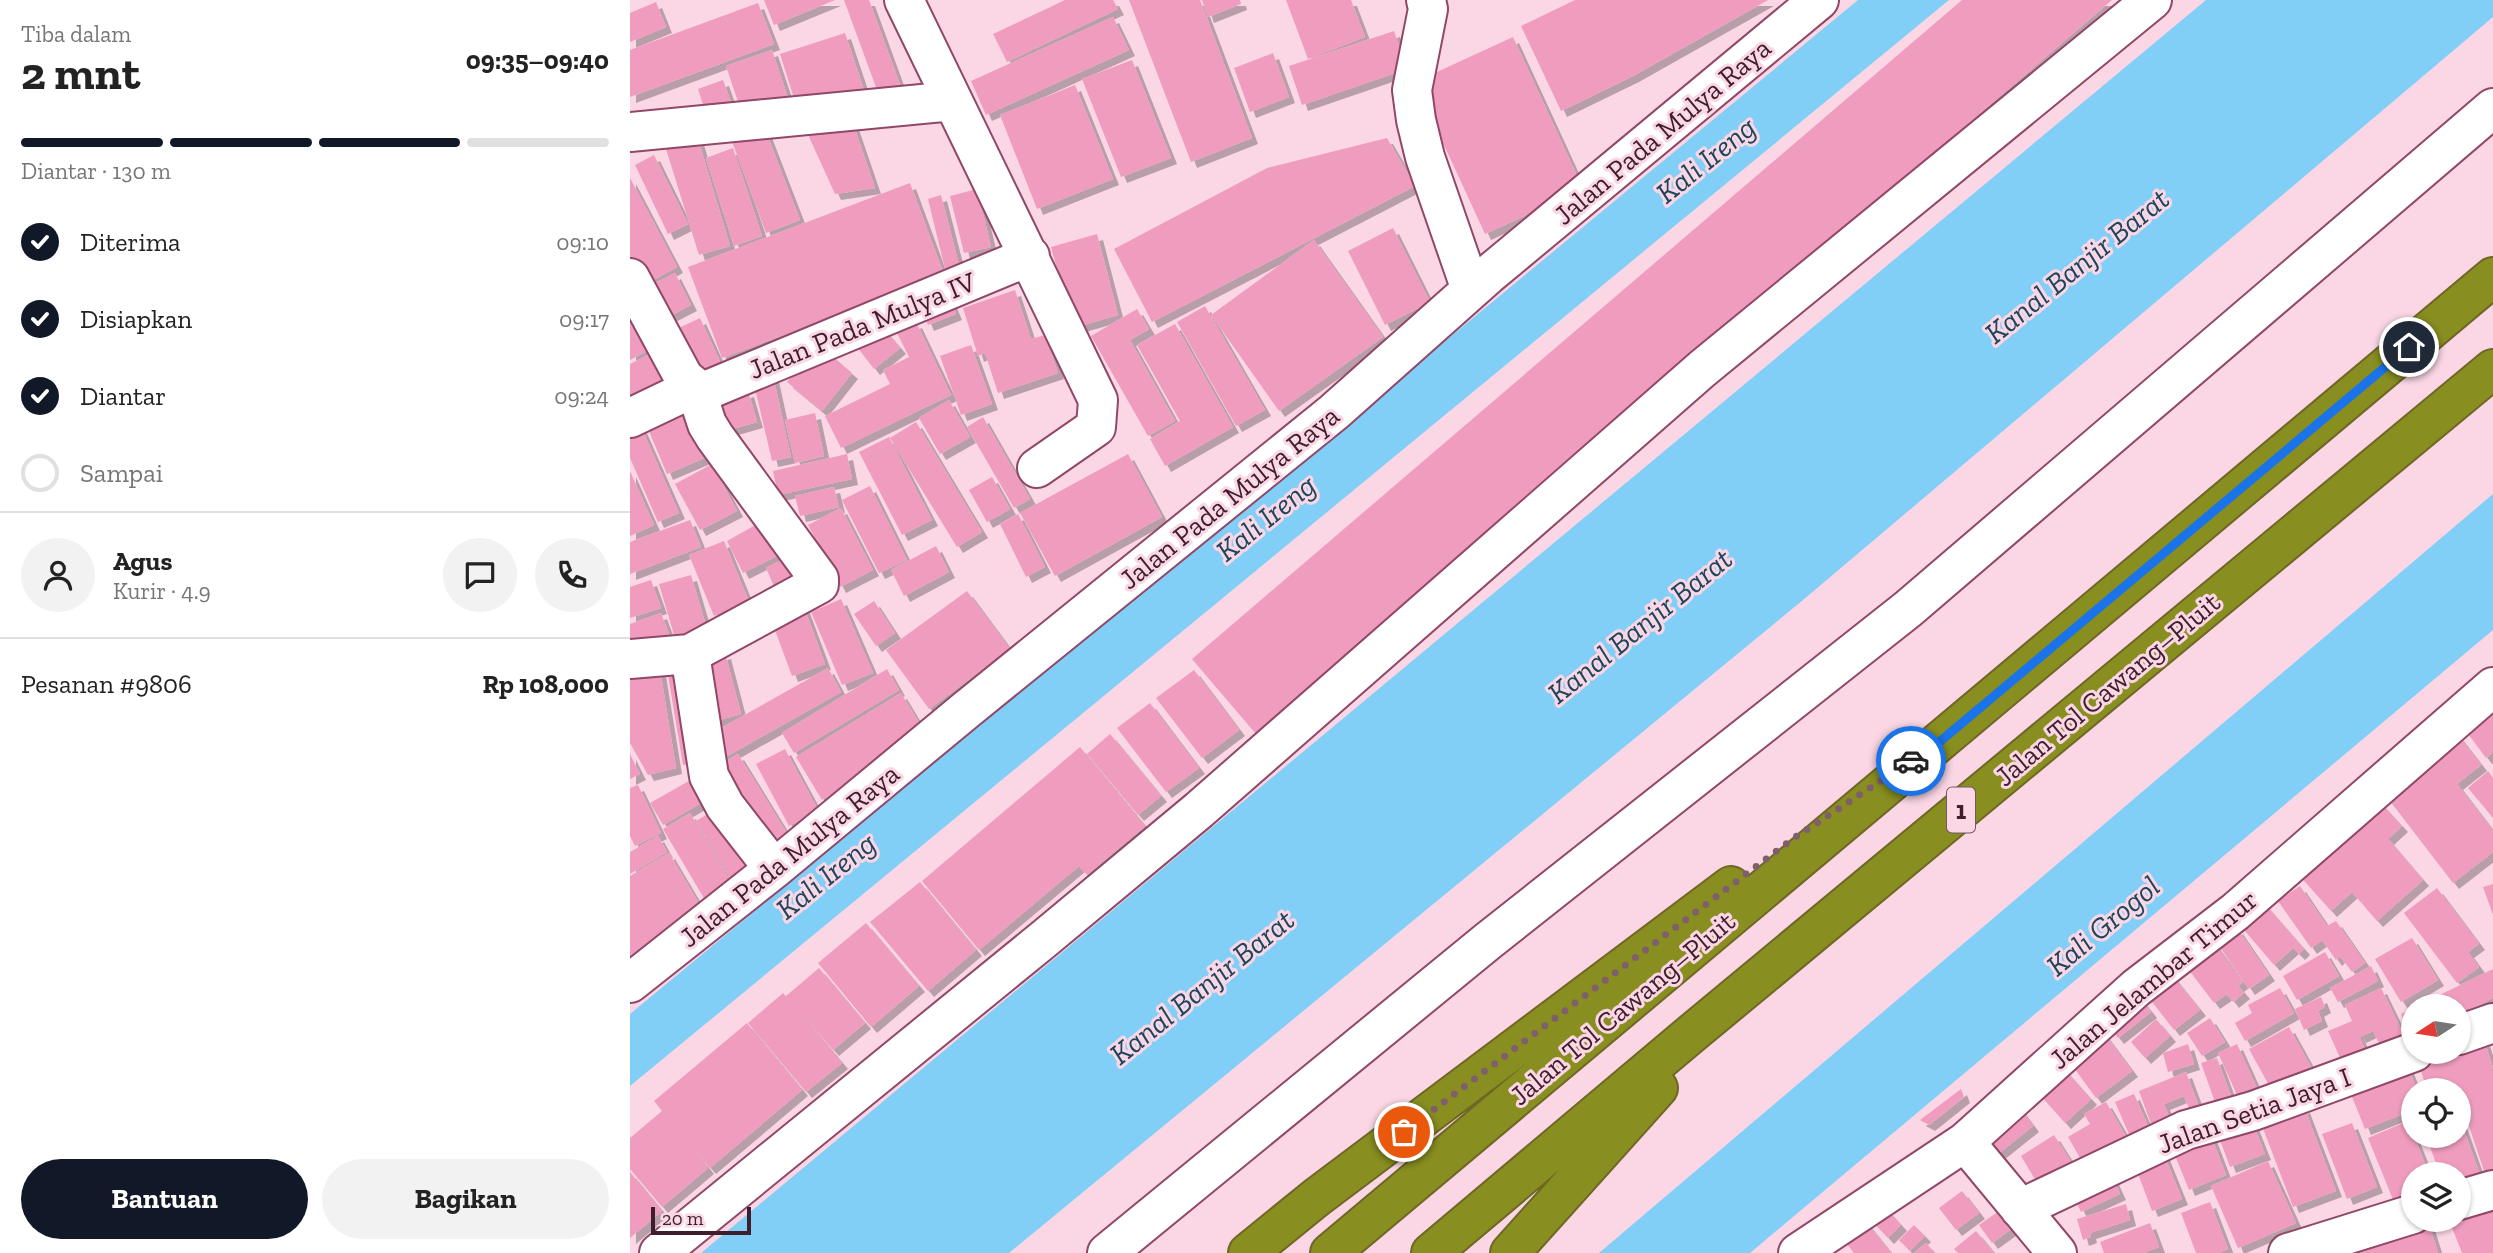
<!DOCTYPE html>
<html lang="id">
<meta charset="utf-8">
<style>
:root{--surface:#fff;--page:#f2f2f2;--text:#222;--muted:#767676;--line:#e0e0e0;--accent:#111827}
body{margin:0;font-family:"Zilla Slab",serif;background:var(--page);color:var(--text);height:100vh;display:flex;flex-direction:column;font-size:26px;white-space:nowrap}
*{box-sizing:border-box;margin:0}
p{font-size:23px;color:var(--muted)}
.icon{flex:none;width:38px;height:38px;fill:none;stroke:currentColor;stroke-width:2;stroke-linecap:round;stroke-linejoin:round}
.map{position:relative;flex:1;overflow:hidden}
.drawer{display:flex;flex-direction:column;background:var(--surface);width:630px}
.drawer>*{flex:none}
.needle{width:46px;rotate:258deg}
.controls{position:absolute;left:1771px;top:994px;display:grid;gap:14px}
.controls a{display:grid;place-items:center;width:70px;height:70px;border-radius:50%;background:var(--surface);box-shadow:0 2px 5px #0004;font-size:35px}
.scale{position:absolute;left:21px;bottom:18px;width:100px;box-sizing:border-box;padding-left:7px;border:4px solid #3e1e2d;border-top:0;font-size:19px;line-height:24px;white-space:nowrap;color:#3e1e2d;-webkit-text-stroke:5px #fbd7e5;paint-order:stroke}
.pin{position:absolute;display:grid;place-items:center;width:60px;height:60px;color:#fff;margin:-30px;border:4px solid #fff;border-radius:50%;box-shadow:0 2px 7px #0007}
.courier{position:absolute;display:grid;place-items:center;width:70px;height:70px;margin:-35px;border:5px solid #1a73e8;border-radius:50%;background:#fff;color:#222;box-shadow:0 2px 9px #0007}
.head em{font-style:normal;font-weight:700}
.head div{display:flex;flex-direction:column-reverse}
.head{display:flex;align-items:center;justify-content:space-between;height:119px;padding:0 21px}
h1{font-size:46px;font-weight:700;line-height:52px}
.bar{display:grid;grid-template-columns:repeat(4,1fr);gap:10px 7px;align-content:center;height:84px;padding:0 21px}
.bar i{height:9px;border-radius:5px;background:var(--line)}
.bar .active{background:var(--accent)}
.bar p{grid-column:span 4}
.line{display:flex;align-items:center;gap:18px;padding:0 21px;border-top:2px solid var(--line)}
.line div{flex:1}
.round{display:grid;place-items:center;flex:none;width:74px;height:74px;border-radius:37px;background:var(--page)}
ol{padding:0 21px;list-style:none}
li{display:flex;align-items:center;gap:21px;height:77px}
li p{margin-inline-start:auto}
li .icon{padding:7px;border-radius:50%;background:var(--accent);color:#fff;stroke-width:4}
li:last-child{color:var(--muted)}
li i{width:38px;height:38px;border:4px solid var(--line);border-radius:50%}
.primary-button{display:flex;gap:14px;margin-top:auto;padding:14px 21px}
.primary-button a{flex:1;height:80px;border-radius:42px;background:var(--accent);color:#fff;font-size:28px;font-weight:700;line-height:80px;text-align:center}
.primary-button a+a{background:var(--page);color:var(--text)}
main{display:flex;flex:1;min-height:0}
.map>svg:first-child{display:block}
.water{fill:#81cef7}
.building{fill:#ef9cbf;filter:url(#shadow)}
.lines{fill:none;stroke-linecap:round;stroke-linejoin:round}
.minor-casing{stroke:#904768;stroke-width:42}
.highway-casing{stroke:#6e6725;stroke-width:42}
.minor{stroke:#fff;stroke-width:38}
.highway{stroke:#888e20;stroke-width:38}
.done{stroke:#805f6d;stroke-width:7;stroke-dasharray:0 12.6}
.route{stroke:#1a73e8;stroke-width:9}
.labels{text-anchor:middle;stroke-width:6;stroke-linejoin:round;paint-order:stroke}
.shield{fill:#fbd7e5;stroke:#775664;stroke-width:2}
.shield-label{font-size:26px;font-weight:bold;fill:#3e1e2d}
.street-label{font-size:28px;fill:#3e1e2d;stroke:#fbd7e5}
.water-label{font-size:30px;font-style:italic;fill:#1b465c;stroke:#fbd7e5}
</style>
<main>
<section class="drawer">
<div class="head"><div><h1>2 mnt</h1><p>Tiba dalam</p></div><em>09:35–09:40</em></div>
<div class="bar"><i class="active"></i><i class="active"></i><i class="active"></i><i></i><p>Diantar · 130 m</p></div>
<ol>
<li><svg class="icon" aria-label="check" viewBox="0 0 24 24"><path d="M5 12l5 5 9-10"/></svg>Diterima<p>09:10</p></li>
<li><svg class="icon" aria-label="check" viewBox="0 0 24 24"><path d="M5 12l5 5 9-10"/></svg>Disiapkan<p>09:17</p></li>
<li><svg class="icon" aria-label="check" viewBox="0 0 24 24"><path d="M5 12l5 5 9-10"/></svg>Diantar<p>09:24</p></li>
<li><i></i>Sampai</li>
</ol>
<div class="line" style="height:126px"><a class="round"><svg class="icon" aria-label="person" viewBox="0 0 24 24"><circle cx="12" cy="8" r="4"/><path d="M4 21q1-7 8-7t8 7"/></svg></a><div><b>Agus</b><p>Kurir · 4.9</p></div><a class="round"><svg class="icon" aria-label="chat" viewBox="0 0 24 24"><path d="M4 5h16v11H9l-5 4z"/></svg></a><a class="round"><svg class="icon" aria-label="phone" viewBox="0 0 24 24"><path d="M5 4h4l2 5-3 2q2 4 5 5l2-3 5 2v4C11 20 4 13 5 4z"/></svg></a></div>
<div class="line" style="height:91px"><div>Pesanan #9806</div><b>Rp 108,000</b></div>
<div class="primary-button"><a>Bantuan</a><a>Bagikan</a></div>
</section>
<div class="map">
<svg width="1863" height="1253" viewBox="0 0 1863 1253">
<defs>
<filter id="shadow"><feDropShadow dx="6" dy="6" stdDeviation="0" flood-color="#0004"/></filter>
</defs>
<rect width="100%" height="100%" fill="#fbd7e5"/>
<path class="water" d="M1228 0H1319L0 1086V1014Z
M1576 0H1863V17L1173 600 379 1253H71Z
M1863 494V630L1120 1253H969Z"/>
<path class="building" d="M134 0H205L144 25Z
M214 0H239L273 93 251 101Z
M435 0H483L488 9 377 62 363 34Z
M499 0H570L622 138 561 162Z
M572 0H610L611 4 578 17Z
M656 0H721L735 37 678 59Z
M945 0H1138L1003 76 931 111 891 26Z
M1332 0H1482L626 734 562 659Z
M26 2 36 27 0 42V13Z
M128 3 144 44 0 97V50Z
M483 17 499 50 356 115 341 81Z
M764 31 777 69 672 105 659 66Z
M215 33 234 90 168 111 150 54Z
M883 37 953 189 855 234 785 82Z
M142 50 158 98 112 114 96 66Z
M643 53 659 97 620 112 604 68Z
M502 60 541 158 491 177 452 79Z
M93 80 104 111 78 120 68 89Z
M445 85 483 179 407 209 370 115Z
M220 115 245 188 205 194 175 128Z
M133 124 170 220 136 233 100 136Z
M757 138 785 186 522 322 484 249 637 168Z
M68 139 100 246 69 255 36 149Z
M103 148 132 236 104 246 76 158Z
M24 155 58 224 38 234 5 165Z
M0 178 47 267 14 285 0 258Z
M280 183 314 275 92 358 58 267Z
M347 189 361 247 334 253 320 196Z
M311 195 329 265 315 269 298 199Z
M763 228 800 302 755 325 718 251Z
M467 234 488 315 443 328 421 247Z
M684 240 753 337 649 411 581 315Z
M45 273 61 305 28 322 12 290Z
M385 290 401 339 415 335 428 373 368 393 355 353 348 356 333 308Z
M318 295 326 314 298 325 290 306Z
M575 306 635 410 606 426 547 322Z
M507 309 519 329 500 340 545 421 518 436 461 336Z
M70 318 91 364 60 379 38 333Z
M0 320 17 351 0 360Z
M248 322 270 348 244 369 217 334Z
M286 322 321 395 211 448 195 416 260 384 253 370 279 357 266 331Z
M545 324 603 427 535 466 520 439 550 421 507 345Z
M188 344 222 373 192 411 157 382Z
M341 345 362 404 331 415 310 356Z
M20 354 40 394 0 415V364Z
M143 376 161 457 142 461 123 380Z
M118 391 127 422 85 434 76 403Z
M319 400 340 437 310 454 289 418Z
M57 406 79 456 37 474 16 424Z
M185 413 194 456 165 463 155 420Z
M353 417 400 499 384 508 337 427Z
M286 422 352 532 327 547 260 438Z
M10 425 49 513 28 522 0 458V430Z
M259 437 302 520 272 535 229 452Z
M217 454 222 479 148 495 143 471Z
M498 454 532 517 425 576 390 513Z
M82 464 107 511 70 530 45 484Z
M0 471 24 525 0 536Z
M362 477 380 509 357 522 339 490Z
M240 486 277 560 249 573 212 500Z
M204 487 209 507 170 516 165 496Z
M211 508 243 570 210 587 178 525Z
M388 514 415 567 396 577 370 524Z
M140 517 159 550 113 573 97 541Z
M60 520 71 547 0 574V542Z
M94 541 119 602 84 616 59 555Z
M306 546 319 572 274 596 261 570Z
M166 553 180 584 149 598 136 568Z
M61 575 79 636 47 645 29 584Z
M21 580 31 608 0 618V587Z
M337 591 380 649 299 709 256 650Z
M211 599 243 673 212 685 181 612Z
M244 601 265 633 246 646 224 614Z
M172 602 195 664 162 676 139 614Z
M31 613 40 637 0 652V624Z
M95 653 111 714 86 721 70 660Z
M57 660 74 761 53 765 36 663Z
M29 664 46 768 18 775 0 743V669Z
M198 668 211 692 92 759 79 735Z
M257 669 269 690 164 753 152 733Z
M564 670 609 730 572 758 526 698Z
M271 693 297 736 192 800 166 757Z
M520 703 569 768 536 792 487 728Z
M1855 703 1863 714V752L1856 758 1830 723Z
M480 734 531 796 508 815 457 754Z
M1827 734 1851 765 1827 784 1863 831V852L1823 883 1753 792Z
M450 747 515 826 457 875 449 866 349 950 292 881Z
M155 749 188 810 159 826 126 764Z
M0 754 10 774 0 779Z
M108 754 158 835 139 847 89 765Z
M1858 771 1863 778V818L1838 788Z
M73 773 85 795 33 825 20 803Z
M8 785 31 833 5 846 0 836V788Z
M1749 801 1772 826 1758 839 1793 880 1747 921 1722 892 1701 911 1668 874Z
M91 806 128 867 103 882 66 821Z
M60 813 102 883 75 900 33 829Z
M28 836 37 852 0 874V852Z
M39 853 78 919 0 965V876Z
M290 882 346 950 298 991 240 922Z
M1863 884V915L1853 887Z
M1670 886 1697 926 1706 921 1735 963 1722 972 1710 956 1706 960 1692 940 1681 948 1648 901Z
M1807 888 1849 944 1838 952 1849 967 1827 983 1774 913Z
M1633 902 1674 949 1669 954 1663 948 1644 965 1609 924Z
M236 923 289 986 241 1027 188 963Z
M1607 928 1639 975 1619 989 1587 943Z
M1782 938 1808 980 1771 1002 1745 959Z
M1581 939 1613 982 1608 986 1614 993 1603 1002 1597 994 1584 1003 1552 961Z
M1695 952 1709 976 1667 1000 1653 976Z
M1741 966 1748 981 1708 1002 1700 988Z
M189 968 235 1023 203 1050 170 1012 212 1063 176 1092 118 1023 153 993 156 996Z
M1537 969 1570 1010 1544 1030 1512 989Z
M1863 969V998L1829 1015V1006H1787Z
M1650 988 1664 1013 1615 1041 1605 1023 1622 1013 1618 1005Z
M1751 988 1777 1042 1754 1054 1743 1031 1730 1037 1725 1026 1739 1059 1715 1069 1698 1031 1722 1021 1715 1005Z
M1506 993 1521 1012 1488 1038 1473 1019Z
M1691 997 1695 1007 1688 1011 1692 1021 1674 1030 1665 1009Z
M1783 1008V1041L1771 1014Z
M1580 1018 1595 1042 1572 1056 1557 1033Z
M1526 1019 1540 1036 1515 1058 1501 1042Z
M117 1023 172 1090 80 1168 64 1150 78 1168 32 1207 0 1169V1138L32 1111 24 1101Z
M1469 1027 1502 1071 1466 1098 1433 1053Z
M1659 1027 1681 1067 1641 1089 1619 1049Z
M1854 1040 1863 1068V1174L1856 1177 1834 1111 1829 1113V1090H1797L1788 1062 1819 1052H1829Z
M1558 1044 1564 1064 1538 1072 1533 1053Z
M1607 1044 1630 1095 1611 1104 1588 1053Z
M1587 1058 1606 1110 1590 1116 1571 1063Z
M1428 1062 1461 1099 1435 1123 1402 1086Z
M1778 1068 1787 1090H1783V1110L1735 1129 1720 1092Z
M1556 1072 1571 1112 1562 1116 1554 1096 1534 1104 1539 1117 1521 1124 1509 1091Z
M1331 1089 1334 1097 1299 1125 1290 1120Z
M1504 1094 1524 1140 1505 1148 1485 1102Z
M1385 1102 1403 1126 1368 1154 1350 1130Z
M1476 1102 1501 1145 1457 1170 1438 1137 1460 1124 1454 1114Z
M1674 1107 1706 1191 1663 1207 1631 1123Z
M1621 1119 1635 1154 1600 1167 1587 1132Z
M1778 1121 1799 1174H1783V1194L1764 1202 1738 1138Z
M1831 1122 1851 1178 1829 1186V1174H1810L1796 1136H1829V1123Z
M1722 1123 1747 1187 1717 1199 1692 1134Z
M1580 1133 1596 1175 1559 1190 1542 1148Z
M1424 1135 1443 1165 1409 1186 1391 1156Z
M1533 1152 1552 1199 1522 1211 1504 1163Z
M1638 1161 1666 1223 1608 1248 1581 1186Z
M1479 1170 1490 1194 1451 1212 1440 1189Z
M0 1172 32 1211 0 1238Z
M1332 1191 1349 1213 1326 1230 1309 1208Z
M1863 1197V1253H1832L1819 1220H1829V1210Z
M1580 1202 1598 1249 1588 1253H1566L1551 1213Z
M1496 1204 1500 1220 1460 1233 1461 1237 1453 1240 1447 1219Z
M1254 1206 1271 1225 1258 1238 1240 1219Z
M1372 1209 1384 1227 1362 1243 1349 1225Z
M1232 1217 1261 1253H1224L1210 1235Z
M1798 1221 1808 1253H1718Z
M1520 1223 1529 1247 1513 1253H1474L1470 1242Z
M1284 1225 1295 1236 1280 1251 1269 1240Z
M1346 1231 1364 1253H1328L1324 1249Z
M1296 1243 1305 1253H1284Z"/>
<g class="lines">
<defs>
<path id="minor" d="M274 0 468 400 466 427 407 468
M796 0 798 9 782 90 786 120 795 157 841 290
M0 132 323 101
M0 278 54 378 65 387 75 391 400 256
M0 418 65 387
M60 654 79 776 95 806 144 869
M0 659 60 654 189 584V579L85 437 77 424 65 387
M0 983 144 869 336 710 704 412 858 275 1189 0
M1829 1035 1863 1023
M1335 1142 1427 1253
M1829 1200 1863 1190
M1390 1209 1556 1130 1623 1111 1784 1052
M29 1253 414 939 569 810 1072 369 1522 0
M477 1253 858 941 1278 609 1863 108
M1168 1253 1335 1142 1506 988 1605 912 1863 687
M1658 1253 1783 1214"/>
<path id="highway" d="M618 1253 687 1197 1101 886
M700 1253 1863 277
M801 1253 1061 1034 1863 369
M880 1253 1028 1088"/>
</defs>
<use href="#minor" class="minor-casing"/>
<use href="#highway" class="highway-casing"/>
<use href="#minor" class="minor"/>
<use href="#highway" class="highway"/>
</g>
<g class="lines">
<path class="done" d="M774 1132 1164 838 1281 761"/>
<path class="route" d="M1281 761 1307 744 1779 347"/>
</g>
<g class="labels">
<rect class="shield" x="1317" y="787.5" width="28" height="45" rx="5"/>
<g class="shield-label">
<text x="1331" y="819">1</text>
</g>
<g class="street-label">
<text transform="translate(1032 131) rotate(-40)" y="10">Jalan Pada Mulya Raya</text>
<text transform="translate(232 325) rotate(-22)" y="10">Jalan Pada Mulya IV</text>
<text transform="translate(599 497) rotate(-39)" y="10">Jalan Pada Mulya Raya</text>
<text transform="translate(1477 689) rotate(-40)" y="10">Jalan Tol Cawang–Pluit</text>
<text transform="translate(159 855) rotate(-39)" y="10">Jalan Pada Mulya Raya</text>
<text transform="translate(1523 979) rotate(-40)" y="10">Jalan Jelambar Timur</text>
<text transform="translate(992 1008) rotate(-40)" y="10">Jalan Tol Cawang–Pluit</text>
<text transform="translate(1624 1110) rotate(-20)" y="10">Jalan Setia Jaya I</text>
</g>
<g class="water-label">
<text transform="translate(1076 160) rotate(-39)" y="10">Kali Ireng</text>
<text transform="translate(1447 266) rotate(-39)" y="10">Kanal Banjir Barat</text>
<text transform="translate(636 518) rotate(-39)" y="10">Kali Ireng</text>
<text transform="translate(1010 626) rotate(-39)" y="10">Kanal Banjir Barat</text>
<text transform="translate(196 876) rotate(-39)" y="10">Kali Ireng</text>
<text transform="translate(1473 926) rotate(-40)" y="10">Kali Grogol</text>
<text transform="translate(572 987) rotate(-39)" y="10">Kanal Banjir Barat</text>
</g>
</g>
</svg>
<div class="controls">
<a><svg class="needle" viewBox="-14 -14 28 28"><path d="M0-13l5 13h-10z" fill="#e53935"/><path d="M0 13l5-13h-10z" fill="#767676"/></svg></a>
<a><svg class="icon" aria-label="locate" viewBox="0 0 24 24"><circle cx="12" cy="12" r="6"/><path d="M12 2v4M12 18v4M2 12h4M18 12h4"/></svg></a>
<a><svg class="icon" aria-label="layers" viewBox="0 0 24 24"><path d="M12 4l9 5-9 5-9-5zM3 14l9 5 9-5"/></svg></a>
</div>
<div class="scale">20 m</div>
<div class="pin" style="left:774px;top:1132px;background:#ea580c"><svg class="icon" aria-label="bag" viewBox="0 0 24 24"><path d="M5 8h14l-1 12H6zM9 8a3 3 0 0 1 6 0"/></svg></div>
<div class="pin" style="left:1779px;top:347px;background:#1f2937"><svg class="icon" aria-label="home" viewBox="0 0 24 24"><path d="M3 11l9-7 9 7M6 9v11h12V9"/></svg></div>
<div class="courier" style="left:1281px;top:761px"><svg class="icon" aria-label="car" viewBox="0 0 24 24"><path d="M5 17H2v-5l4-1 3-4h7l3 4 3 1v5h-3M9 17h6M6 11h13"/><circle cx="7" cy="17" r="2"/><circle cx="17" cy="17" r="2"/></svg></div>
</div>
</main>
